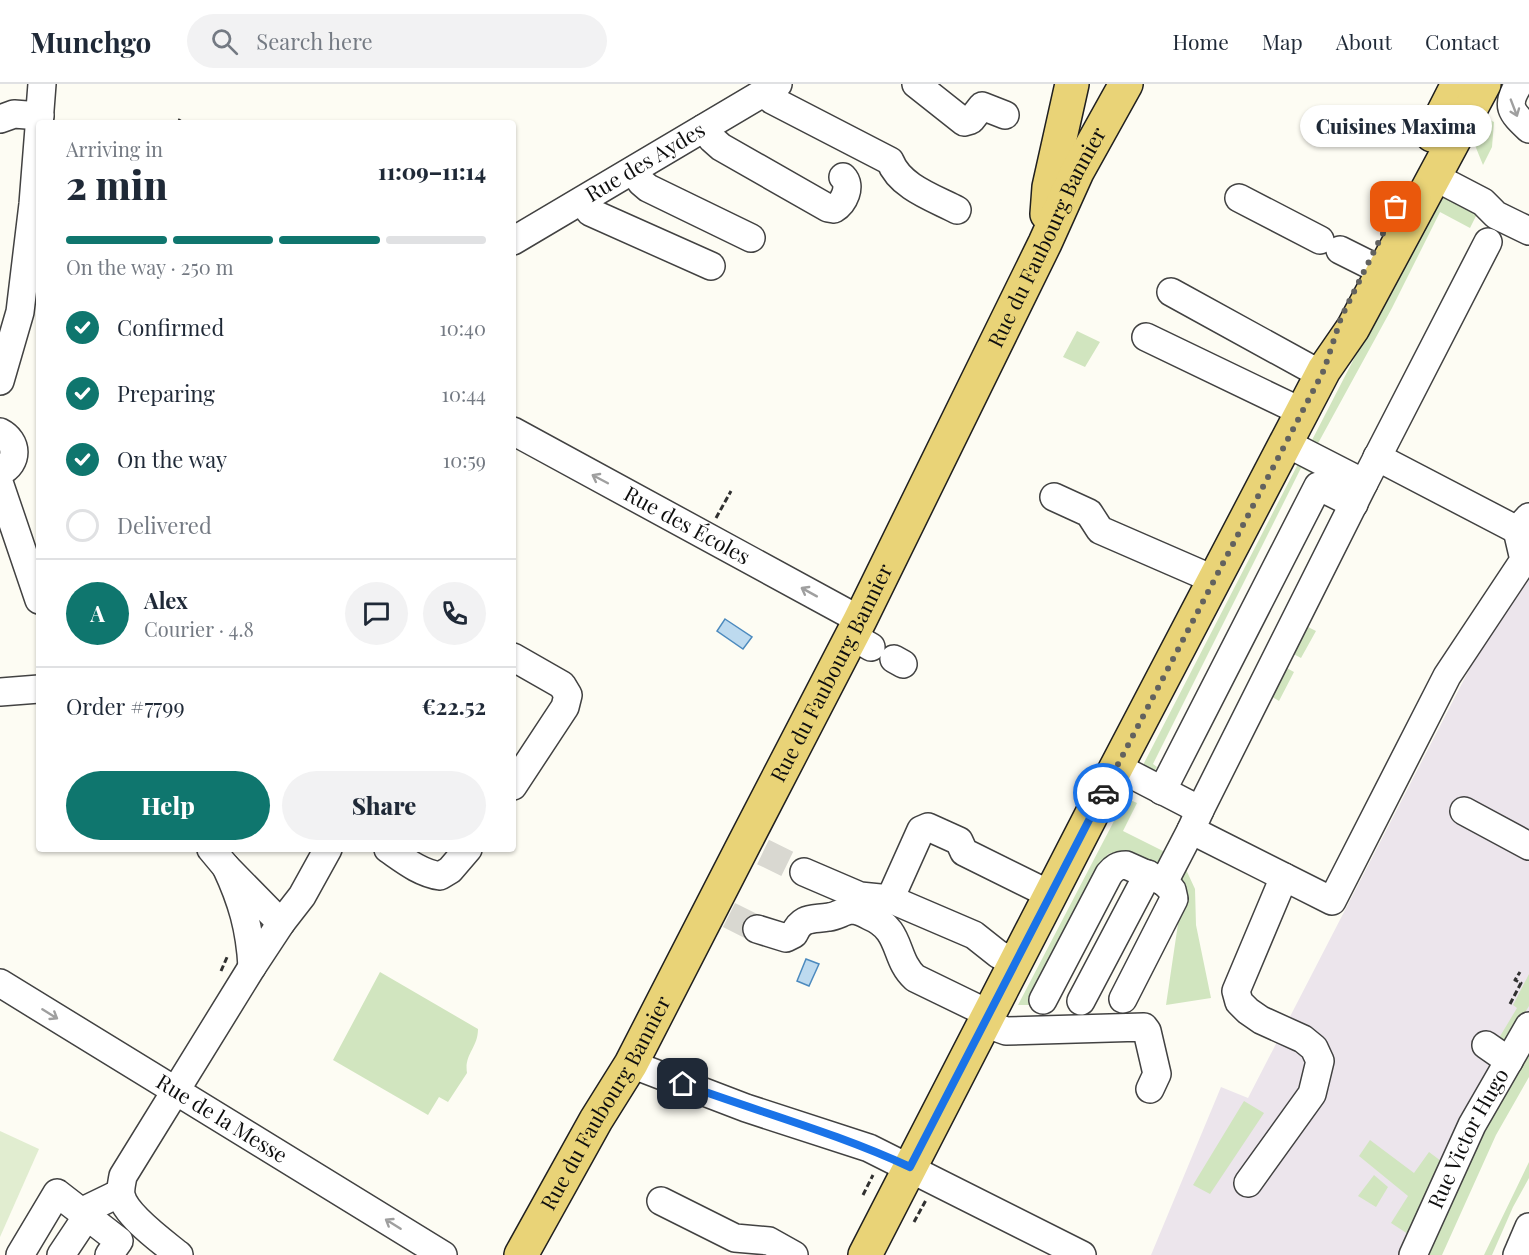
<!DOCTYPE html>
<meta charset="utf-8">
<style>
:root{--surface:#fff;--page:#f2f2f3;--text:#1f2937;--muted:#747a83;--line:#e0e1e3;--accent:#0f766e}
body{margin:0;font-family:"Playfair Display",serif;background:var(--page);color:var(--text);height:100vh;display:flex;flex-direction:column;font-size:22px;white-space:nowrap}
*{box-sizing:border-box;margin:0}
p{font-size:20px;color:var(--muted)}
.icon{flex:none;width:33px;height:33px;fill:none;stroke:currentColor;stroke-width:2;stroke-linecap:round;stroke-linejoin:round}
.map{position:relative;flex:1;overflow:hidden}
.details{position:absolute;left:36px;top:36px;width:480px;height:732px;display:flex;flex-direction:column;background:var(--surface);border-radius:6px;box-shadow:0 2px 4px #0004}
.details>*{flex:none}
.pin{position:absolute;display:grid;place-items:center;width:51px;height:51px;color:#fff;margin:-26px;border-radius:12px;box-shadow:0 3px 9px #0006}
.courier{position:absolute;display:grid;place-items:center;width:60px;height:60px;margin:-30px;border:4px solid #1a73e8;border-radius:50%;background:#fff;color:#222;box-shadow:0 2px 8px #0007}
.bubble{position:absolute;height:42px;border-radius:21px;background:var(--surface);box-shadow:0 2px 4px #0004;font-size:20px;font-weight:800;line-height:42px;text-align:center}
.summary em{font-style:normal;font-weight:800}
.summary div{display:flex;flex-direction:column-reverse}
.summary{display:flex;align-items:center;justify-content:space-between;height:102px;padding:0 30px}
h1{font-size:39px;font-weight:800;line-height:45px}
.bar{display:grid;grid-template-columns:repeat(4,1fr);gap:9px 6px;align-content:center;height:72px;padding:0 30px}
.bar i{height:8px;border-radius:4px;background:var(--line)}
.bar .on{background:var(--accent)}
.bar p{grid-column:span 4}
.line{display:flex;align-items:center;gap:15px;padding:0 30px;border-top:2px solid var(--line)}
.line div{flex:1}
.round{display:grid;place-items:center;flex:none;width:63px;height:63px;border-radius:32px;background:var(--page)}
ol{padding:0 30px;list-style:none}
li{display:flex;align-items:center;gap:18px;height:66px}
li p{margin-inline-start:auto}
li .icon{padding:6px;border-radius:50%;background:var(--accent);color:#fff;stroke-width:4}
li:last-child{color:var(--muted)}
li i{width:33px;height:33px;border:3px solid var(--line);border-radius:50%}
.primary-button{display:flex;gap:12px;margin-top:auto;padding:12px 30px}
.primary-button a{flex:1;height:69px;border-radius:36px;background:var(--accent);color:#fff;font-size:24px;font-weight:800;line-height:69px;text-align:center}
.primary-button a+a{background:var(--page);color:var(--text)}
header{display:flex;align-items:center;gap:36px;box-sizing:border-box;height:84px;padding:0 30px;background:var(--surface);border-bottom:2px solid var(--line)}
header strong{font-size:28px}
nav{display:flex;gap:33px;margin-inline-start:auto;font-size:21px}
.search{width:420px;height:54px;background:var(--page);display:flex;align-items:center;gap:15px;box-sizing:border-box;padding:0 21px;border-radius:33px;color:var(--muted);font-size:22px}
.map>svg:first-child{display:block}
.industrial{fill:#ece5ec}
.green{fill:#d1e5bf}
.pitch{fill:#e1edd0}
.water{fill:#bddaef;stroke:#4c8abe;stroke-width:1.5}
.lines{fill:none;stroke-linecap:round;stroke-linejoin:round}
.minor-tunnel{stroke:#d9d8d1;stroke-width:27;stroke-dasharray:27 14;stroke-linecap:butt}
.minor-casing{stroke:#424242;stroke-width:30}
.major-casing{stroke:#202020;stroke-width:36}
.path{stroke:#313131;stroke-width:3;stroke-dasharray:6 3;stroke-linecap:butt}
.minor{stroke:#fff;stroke-width:27}
.major{stroke:#e9d377;stroke-width:33}
.oneway{stroke:#9f9f9f}
.done{stroke:#62625f;stroke-width:6;stroke-dasharray:0 10.8}
.route{stroke:#1a73e8;stroke-width:8}
.labels{text-anchor:middle;stroke-width:6;stroke-linejoin:round;paint-order:stroke}
.street-label{font-size:21px;fill:#0f0f0f;stroke:#fff}
</style>
<header>
<strong>Munchgo</strong>
<div class="search"><svg class="icon" aria-label="search" viewBox="0 0 24 24"><circle cx="10" cy="10" r="6"/><path d="M15 15l6 6"/></svg>Search here</div>
<nav><a>Home</a><a>Map</a><a>About</a><a>Contact</a></nav>
</header>
<div class="map">
<svg width="1529" height="1171" viewBox="0 0 1529 1171">
<rect width="100%" height="100%" fill="#fdfcf3"/>
<path class="industrial" d="M1529 492V932L1402 1171H1151L1221 1003 1248 1014 1471 582Z"/>
<path class="green" d="M1480 31 1494 38 1492 63 1483 81 1472 54Z
M1442 104 1480 124 1470 144 1440 128 1392 224 1316 363 1310 360Z
M1077 247 1100 258 1085 283 1063 273Z
M1299 378 1317 388 1315 391 1301 384 1153 680 1157 683 1152 692 1141 685Z
M1302 540 1316 547 1301 574 1288 567Z
M1281 581 1294 588 1279 617 1266 609Z
M1126 714 1137 719 1123 747 1173 772 1165 787 1122 767 1108 770 1030 921H1018Z
M1183 779 1195 805 1196 841 1211 914 1166 921 1183 806 1175 794Z
M380 888 478 945C478 964 464 970 467 989L448 1018 439 1013 428 1031 333 976Z
M1529 890V922L1506 959 1499 954 1517 924 1513 921Z
M1529 966V993L1496 1051 1442 1171H1426C1455 1101 1491 1033 1529 966Z
M1244 1017 1264 1029 1210 1110 1193 1101Z
M1370 1056 1414 1089 1429 1068 1441 1077 1408 1150 1391 1139 1408 1112 1359 1072Z
M1529 1078V1094L1513 1123 1492 1171H1484Z
M1374 1091 1388 1103 1376 1123 1358 1112Z"/>
<path class="pitch" d="M0 1047 39 1065 0 1153Z"/>
<path class="water" d="M725 535 752 553 743 565 717 547Z
M806 875 819 880 809 902 797 897Z"/>
<g class="lines">
<path class="minor-tunnel" d="M763 768 804 788
M729 831 757 845"/>
<defs>
<g id="minor">
<path d="M916 0 964 38 971 36 982 22 1005 31"/>
<path d="M1519 0C1505 22 1511 28 1529 45"/>
<path d="M767 7 772 16 890 77C900 103 934 114 957 126"/>
<path d="M0 35 14 30 40 32"/>
<path d="M39 39 42 0"/>
<path d="M704 44 712 55 721 63 828 124 834 125C844 119 852 102 843 93"/>
<path d="M634 86 641 98 648 104 751 154"/>
<path d="M1435 93 1483 118 1496 131 1529 147"/>
<path d="M1239 114 1320 156"/>
<path d="M583 117 590 128 711 182"/>
<path id="s1" d="M513 157 778 0"/>
<path d="M1340 166 1368 180"/>
<path d="M1171 208 1322 291"/>
<path d="M1146 253 1302 328"/>
<path d="M0 297 20 228 33 120 39 44"/>
<path id="s2" d="M513 347 860 536"/>
<path d="M0 348C18 357 19 379 0 388"/>
<path d="M1286 359 1364 399 1488 158"/>
<path d="M1377 373 1517 446 1529 433"/>
<path d="M0 401 39 516"/>
<path d="M1054 413 1089 429 1100 446 1215 496"/>
<path d="M852 552 871 563"/>
<path d="M513 573 562 601 568 611 565 623 513 702"/>
<path d="M894 575 903 580"/>
<path d="M0 608 39 605"/>
<path d="M1117 683 1200 726 1364 399"/>
<path d="M1162 707 1318 402 1354 420"/>
<path d="M1200 726 1191 746 1332 817 1447 592 1524 476 1517 446"/>
<path d="M1464 727 1529 762"/>
<path d="M211 765 226 783 281 839"/>
<path d="M388 765C404 776 420 789 440 792L450 786 468 765"/>
<path d="M226 783C242 817 250 845 252 883"/>
<path d="M804 788 860 812 890 815 974 851 998 870 1015 879"/>
<path d="M890 815 921 746 928 743 959 757 964 768 1051 811"/>
<path d="M757 845 786 854 794 850C802 832 812 836 829 833 837 832 844 827 851 826 857 826 864 829 869 832 903 846 893 874 915 894L989 930"/>
<path id="s3" d="M0 899 443 1171"/>
<path d="M1123 915 1174 815 1172 806 1164 798"/>
<path d="M1043 916 1109 790C1114 784 1118 781 1126 781L1164 798 1191 746"/>
<path d="M1081 917 1148 790"/>
<path d="M984 939 1006 947 1144 943 1147 947 1157 990 1150 1005"/>
<path d="M1486 961 1509 977"/>
<path d="M631 980 746 1024 869 1064 1082 1171"/>
<path d="M1248 1099 1312 1010 1320 977 1314 964 1303 955 1261 936 1248 927 1239 918 1236 907 1284 793"/>
<path d="M661 1117 735 1154 769 1157 794 1171"/>
<path d="M20 1171 57 1109 119 1157 109 1171"/>
<path d="M61 1171 87 1132 89 1124 120 1109"/>
<path d="M179 1171C163 1158 125 1131 121 1111 120 1105 122 1098 123 1092L252 883 281 839 302 812 328 765"/>
<path id="s4" d="M1413 1171 1472 1041 1529 942"/>
<path d="M1517 1171 1529 1143"/>
</g>
<g id="major">
<path d="M1432 51 1458 0"/>
<path d="M1047 130 1049 103 1072 0"/>
<path id="s5" d="M521 1171 596 1036 631 980 744 760 860 536 1045 159 1077 88 1126 0"/>
<path d="M865 1171 1096 722 1324 286 1353 244 1484 0"/>
</g>
</defs>
<use href="#minor" class="minor-casing"/>
<use href="#major" class="major-casing"/>
<path class="path" d="M178 39 180 35
M716 434 731 407
M221 887 228 871
M1510 920 1521 899 1515 896 1520 888
M863 1111 873 1091
M914 1138 926 1116"/>
<use href="#minor" class="minor"/>
<use href="#major" class="major"/>
</g>
<defs><path id="oneway-shaft" d="M-6 0H5M1.5-3L5.5 0L1.5 3" fill="none" stroke-width="1.6" stroke-linecap="round" stroke-linejoin="round" transform="scale(1.5)"/></defs>
<g class="oneway">
<use href="#oneway-shaft" transform="translate(1514 24) rotate(69)"/>
<use href="#oneway-shaft" transform="translate(600 395) rotate(-152)"/>
<use href="#oneway-shaft" transform="translate(809 508) rotate(-151)"/>
<use href="#oneway-shaft" transform="translate(50 930) rotate(32)"/>
<use href="#oneway-shaft" transform="translate(393 1140) rotate(-148)"/>
</g>
<g class="lines">
<path class="done" d="M1103 709 1324 286 1341 234 1396 123"/>
<path class="route" d="M683 1000C759 1028 837 1049 910 1083L1103 709"/>
</g>
<g class="labels">
<g class="street-label">
<text dy="7" stroke="none"><textPath href="#s1" startOffset="154">Rue des Aydes</textPath></text>
<text dy="7" stroke="none"><textPath href="#s5" startOffset="1146">Rue du Faubourg Bannier</textPath></text>
<text dy="7" stroke="none"><textPath href="#s2" startOffset="198">Rue des Écoles</textPath></text>
<text dy="7" stroke="none"><textPath href="#s5" startOffset="660">Rue du Faubourg Bannier</textPath></text>
<text dy="7" stroke="none"><textPath href="#s5" startOffset="174">Rue du Faubourg Bannier</textPath></text>
<text dy="7" stroke="none"><textPath href="#s3" startOffset="260">Rue de la Messe</textPath></text>
<text dy="7" stroke="none"><textPath href="#s4" startOffset="129">Rue Victor Hugo</textPath></text>
</g>
</g>
</svg>
<div class="pin" style="left:1396px;top:123px;background:#ea580c"><svg class="icon" aria-label="bag" viewBox="0 0 24 24"><path d="M5 8h14l-1 12H6zM9 8a3 3 0 0 1 6 0"/></svg></div>
<div class="pin" style="left:683px;top:1000px;background:#1f2937"><svg class="icon" aria-label="home" viewBox="0 0 24 24"><path d="M3 11l9-7 9 7M6 9v11h12V9"/></svg></div>
<div class="courier" style="left:1103px;top:709px"><svg class="icon" aria-label="car" viewBox="0 0 24 24"><path d="M5 17H2v-5l4-1 3-4h7l3 4 3 1v5h-3M9 17h6M6 11h13"/><circle cx="7" cy="17" r="2"/><circle cx="17" cy="17" r="2"/></svg></div>
<div class="bubble" style="left:1300px;top:21px;width:192px">Cuisines Maxima</div>
<section class="details">
<div class="summary"><div><h1>2 min</h1><p>Arriving in</p></div><em>11:09–11:14</em></div>
<div class="bar"><i class="on"></i><i class="on"></i><i class="on"></i><i></i><p>On the way · 250 m</p></div>
<ol>
<li><svg class="icon" aria-label="check" viewBox="0 0 24 24"><path d="M5 12l5 5 9-10"/></svg>Confirmed<p>10:40</p></li>
<li><svg class="icon" aria-label="check" viewBox="0 0 24 24"><path d="M5 12l5 5 9-10"/></svg>Preparing<p>10:44</p></li>
<li><svg class="icon" aria-label="check" viewBox="0 0 24 24"><path d="M5 12l5 5 9-10"/></svg>On the way<p>10:59</p></li>
<li><i></i>Delivered</li>
</ol>
<div class="line" style="height:108px"><b class="round" style="background:var(--accent);color:#fff">A</b><div><b>Alex</b><p>Courier · 4.8</p></div><a class="round"><svg class="icon" aria-label="chat" viewBox="0 0 24 24"><path d="M4 5h16v11H9l-5 4z"/></svg></a><a class="round"><svg class="icon" aria-label="phone" viewBox="0 0 24 24"><path d="M5 4h4l2 5-3 2q2 4 5 5l2-3 5 2v4C11 20 4 13 5 4z"/></svg></a></div>
<div class="line" style="height:78px"><div>Order #7799</div><b>€22.52</b></div>
<div class="primary-button"><a>Help</a><a>Share</a></div>
</section>
</div>
